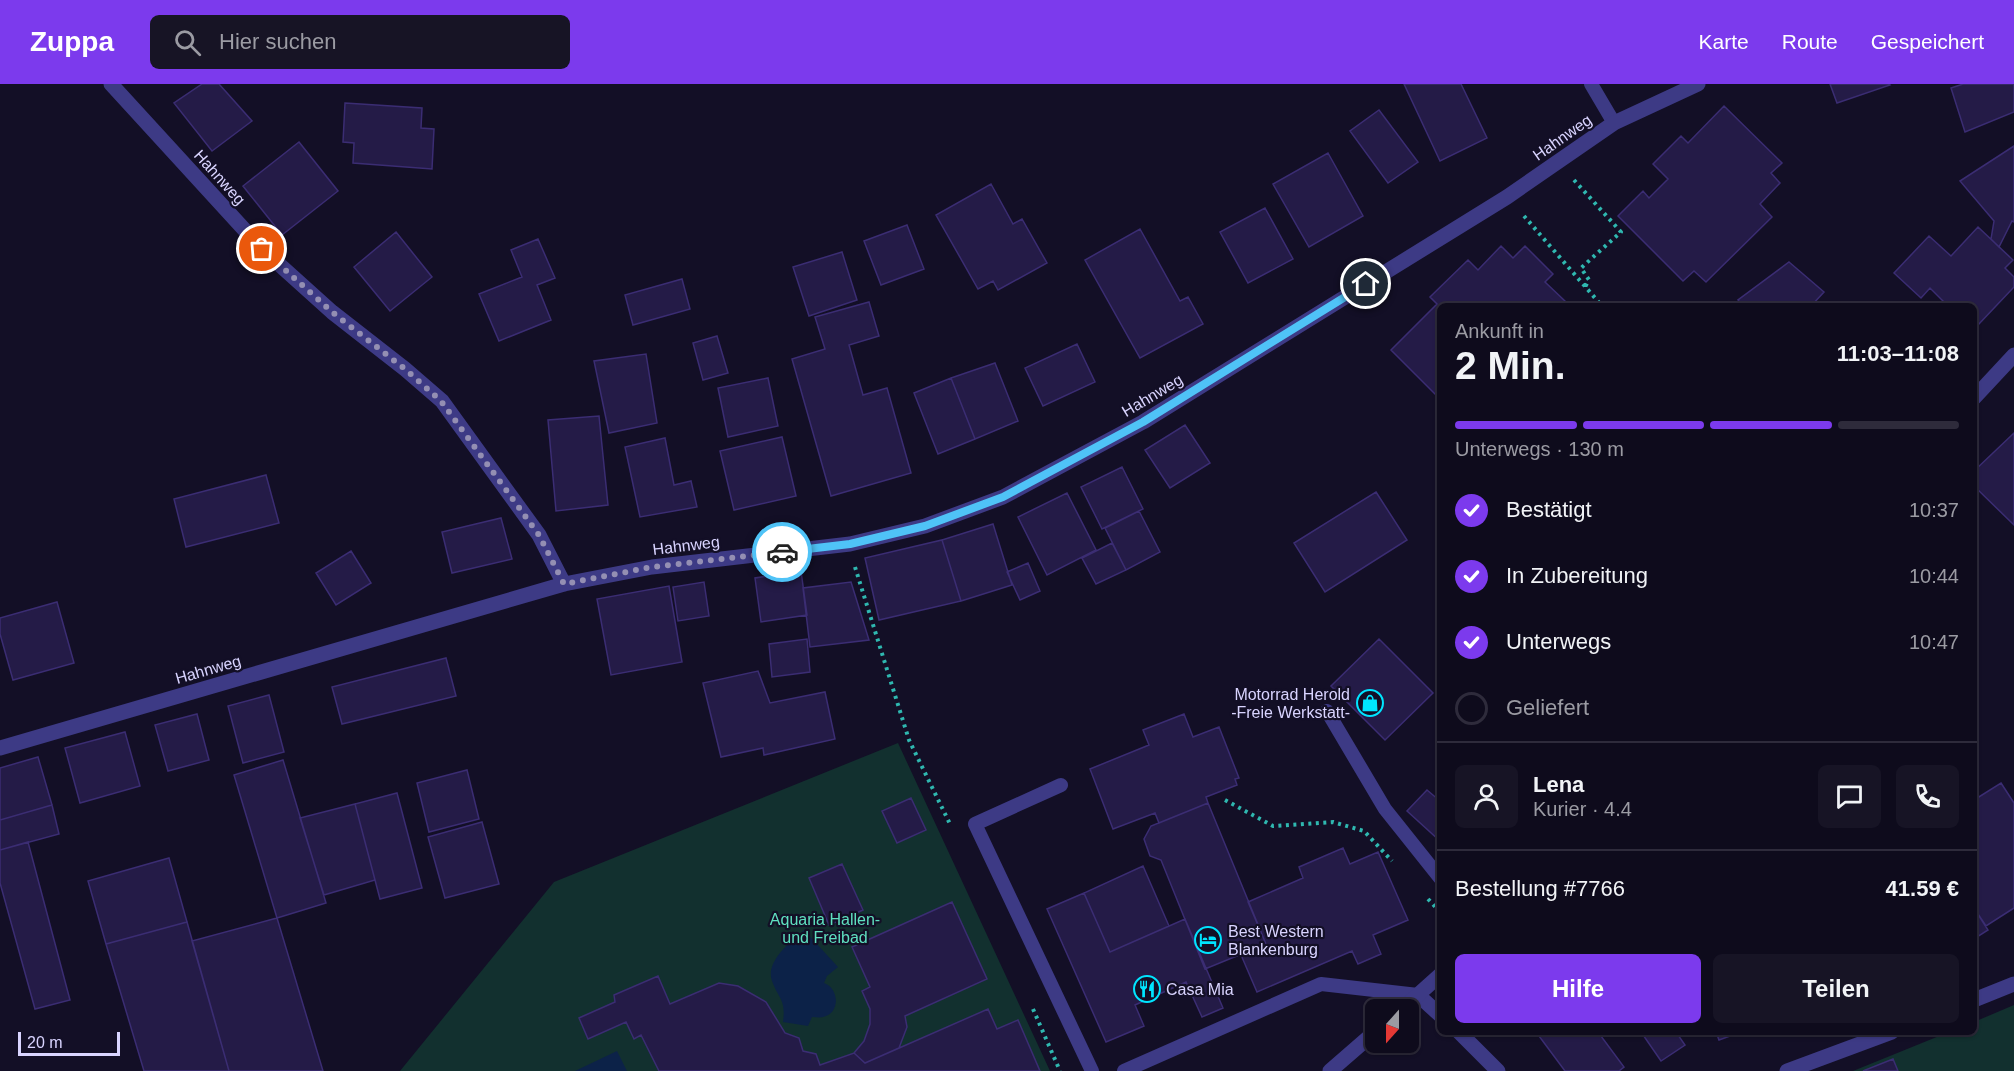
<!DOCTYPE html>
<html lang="de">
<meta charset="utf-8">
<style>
:root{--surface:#0e0b1c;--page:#171425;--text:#f1f3f6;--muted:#9b9ba3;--line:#2e2b3b;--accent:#7c3aed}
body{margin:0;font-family:Helvetica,sans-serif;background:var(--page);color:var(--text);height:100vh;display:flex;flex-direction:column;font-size:22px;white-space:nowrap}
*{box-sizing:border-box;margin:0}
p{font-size:20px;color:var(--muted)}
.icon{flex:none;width:33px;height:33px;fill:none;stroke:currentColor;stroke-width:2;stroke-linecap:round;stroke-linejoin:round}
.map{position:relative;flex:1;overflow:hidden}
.panel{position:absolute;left:1437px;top:219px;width:540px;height:732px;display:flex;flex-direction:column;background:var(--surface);border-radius:9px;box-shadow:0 2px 4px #0004,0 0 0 2px var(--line)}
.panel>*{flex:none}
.needle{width:39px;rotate:201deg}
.controls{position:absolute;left:1365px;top:915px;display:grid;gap:12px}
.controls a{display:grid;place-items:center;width:54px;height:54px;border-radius:9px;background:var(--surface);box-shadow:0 2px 4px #0004,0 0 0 2px var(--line);font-size:30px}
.scale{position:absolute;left:18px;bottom:15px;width:102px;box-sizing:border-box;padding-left:6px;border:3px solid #d9d4ff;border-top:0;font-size:16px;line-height:21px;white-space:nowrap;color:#d9d4ff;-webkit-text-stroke:4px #130f26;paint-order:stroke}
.pin{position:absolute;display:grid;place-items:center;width:51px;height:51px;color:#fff;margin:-26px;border:3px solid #fff;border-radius:50%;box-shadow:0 2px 6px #0007}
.courier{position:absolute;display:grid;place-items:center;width:60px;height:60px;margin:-30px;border:4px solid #4fc3f7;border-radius:50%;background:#fff;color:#222;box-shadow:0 2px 8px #0007}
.summary em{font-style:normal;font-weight:700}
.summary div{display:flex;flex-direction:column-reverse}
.summary{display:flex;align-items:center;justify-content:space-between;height:102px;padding:0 18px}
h1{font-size:39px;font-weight:700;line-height:45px}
.bar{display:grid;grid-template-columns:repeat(4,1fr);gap:9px 6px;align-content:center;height:72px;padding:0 18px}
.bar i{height:8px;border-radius:4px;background:var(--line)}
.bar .on{background:var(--accent)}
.bar p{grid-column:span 4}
.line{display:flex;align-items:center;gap:15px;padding:0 18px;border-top:2px solid var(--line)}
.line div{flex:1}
.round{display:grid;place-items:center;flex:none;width:63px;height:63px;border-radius:9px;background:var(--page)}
ol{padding:0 18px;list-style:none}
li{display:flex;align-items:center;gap:18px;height:66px}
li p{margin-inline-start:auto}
li .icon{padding:6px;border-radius:50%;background:var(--accent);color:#fff;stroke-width:4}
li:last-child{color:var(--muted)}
li i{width:33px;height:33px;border:3px solid var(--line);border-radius:50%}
.button{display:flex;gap:12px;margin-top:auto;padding:12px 18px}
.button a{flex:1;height:69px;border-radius:9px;background:var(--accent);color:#fff;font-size:24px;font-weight:700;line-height:69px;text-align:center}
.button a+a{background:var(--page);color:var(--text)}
header{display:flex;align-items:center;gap:36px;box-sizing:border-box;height:84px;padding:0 30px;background:var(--accent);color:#fff}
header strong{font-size:28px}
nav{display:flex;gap:33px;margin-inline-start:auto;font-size:21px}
.search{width:420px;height:54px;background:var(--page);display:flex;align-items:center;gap:15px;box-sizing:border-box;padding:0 21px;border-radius:9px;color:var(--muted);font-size:22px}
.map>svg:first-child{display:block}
.green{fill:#12302f}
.water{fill:#0c2248}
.building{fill:#241b47;stroke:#3b2d73;stroke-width:1.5}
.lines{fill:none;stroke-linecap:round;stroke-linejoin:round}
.path{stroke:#2fb8b0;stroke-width:4;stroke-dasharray:3 4.5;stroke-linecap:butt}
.service{stroke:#3d3a85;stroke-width:14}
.minor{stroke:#3d3a85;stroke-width:15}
.tertiary{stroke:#3d3a85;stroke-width:15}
.done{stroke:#948fb3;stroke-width:6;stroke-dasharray:0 10.8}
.route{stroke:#4fc3f7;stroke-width:8}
.labels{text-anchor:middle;stroke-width:4.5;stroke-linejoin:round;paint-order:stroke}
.street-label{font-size:16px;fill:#d9d4ff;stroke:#130f26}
.poi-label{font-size:16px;fill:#d9d4ff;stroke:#130f26;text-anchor:start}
.park-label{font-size:16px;fill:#5fe0c0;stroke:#130f26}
</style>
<header>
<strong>Zuppa</strong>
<div class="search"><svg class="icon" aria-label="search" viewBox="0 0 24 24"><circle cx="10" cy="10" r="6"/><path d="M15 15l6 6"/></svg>Hier suchen</div>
<nav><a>Karte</a><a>Route</a><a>Gespeichert</a></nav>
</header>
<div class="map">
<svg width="2014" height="987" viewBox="0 0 2014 987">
<rect width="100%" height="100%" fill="#130f26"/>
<path class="green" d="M898 659 1050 987H400L554 798Z
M2014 921V987H1853L1949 948H1974V938Z"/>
<path class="water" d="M804 846 838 883 827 892 824 899C839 904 841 929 823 933 820 934 816 933 812 933L808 942 783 938C786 915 779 916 772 897 765 877 791 858 804 846Z
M617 967 627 987H575Z"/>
<path class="building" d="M202 0H219L252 37 212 67 174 19Z
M1404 0H1461L1487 54 1440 77Z
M1830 0H1889L1890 1 1837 19Z
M1963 0H2014V28L1965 48 1951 4Z
M345 19 422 24 421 44 434 45 432 85 353 79 354 59 343 58Z
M1724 22 1782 79 1771 89 1780 99 1760 120 1772 133 1706 198 1694 187 1683 197 1618 132 1643 107 1649 114 1668 95 1653 80 1681 52 1688 59Z
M1379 26 1418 78 1388 99 1350 47Z
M299 58 338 107 282 151 243 102Z
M2014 62V138L2012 137 1999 163 1991 155 1994 137 1960 97Z
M1328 69 1363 132 1309 163 1273 100Z
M991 100 1013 140 1022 135 1047 179 998 206 993 197 978 205 936 131Z
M1265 124 1293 175 1248 199 1220 148Z
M907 141 924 185 881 201 864 157Z
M1978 143 2013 176 2005 184 2014 193V203L1977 242 1974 240V222H1948L1930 204 1921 214 1894 189 1929 152 1951 172Z
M1140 145 1180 217 1188 213 1203 240 1140 274 1085 176Z
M396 148 432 193 390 227 354 183Z
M538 155 555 194 537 201 551 236 499 257 479 210 522 193 511 166Z
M1501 162 1513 174 1525 162 1553 190 1545 198 1566 218 1562 222H1440V315L1391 266 1437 220 1430 213 1468 176 1478 186Z
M842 168 857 216 809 232 793 183Z
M1789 178 1824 208 1811 222H1741L1742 221 1738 216Z
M682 195 690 225 633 241 625 211Z
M869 218 879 252 849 261 863 311 887 304 911 389 831 412 792 275 825 265 815 233Z
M717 252 728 289 703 296 693 259Z
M1077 260 1095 298 1043 322 1025 284Z
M646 270 657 339 609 349 594 277Z
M995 279 1018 337 975 355 951 294Z
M768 294 778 342 728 353 718 304Z
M951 294 975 355 938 370 914 309Z
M599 332 608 421 556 427 548 336Z
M1185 341 1210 379 1170 404 1145 366Z
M2014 349V441L1974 402V387Z
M782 353 796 412 734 426 720 367Z
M665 354 674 401 691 397 697 423 640 433 625 363Z
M1122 383 1143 425 1102 445 1081 403Z
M266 391 279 439 186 463 174 415Z
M1376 408 1407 456 1325 508 1294 459Z
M1067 409 1096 466 1047 491 1018 433Z
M1139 427 1160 468 1126 486 1105 444Z
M501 434 512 475 452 489 442 448Z
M993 440 1012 501 961 517 942 456Z
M942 456 961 517 879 536 865 474Z
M1112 459 1126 486 1096 500 1082 474Z
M351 467 371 499 336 521 316 489Z
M1028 479 1040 507 1020 516 1007 488Z
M801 487 807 531 761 538 755 494Z
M704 498 709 532 678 537 673 503Z
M851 498 869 556 810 563 803 504Z
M669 502 682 578 611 591 597 515Z
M57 518 74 579 13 596 0 550V534Z
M807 555 810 588 772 593 769 560Z
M1379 555 1433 609 1385 656 1331 602Z
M446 574 456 612 342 640 332 603Z
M758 587 770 619 825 608 835 655 764 671 763 664 721 673 703 599Z
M269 611 284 668 243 679 228 622Z
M197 630 209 676 168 687 155 641Z
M1184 630 1193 653 1219 643 1239 694 1235 695 1237 701 1206 713 1208 719 1159 739 1155 729 1113 745 1090 685 1149 661 1143 646Z
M125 648 140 702 80 719 65 664Z
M38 673 52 721 0 736V684Z
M283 676 326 819 277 834 234 691Z
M467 686 479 735 429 748 417 699Z
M2001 699 2014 719V824L1986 842 1974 824V716Z
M1427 706 1440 717V757L1407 727Z
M397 709 422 804 380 815 355 720Z
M911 714 926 746 897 759 882 727Z
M1208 719 1266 860 1205 885 1161 776 1150 772 1144 755 1151 742Z
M355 720 375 796 324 811 300 734Z
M52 721 59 750 0 766V736Z
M482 738 499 800 445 814 428 753Z
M28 758 70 916 35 925 0 799V766Z
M1343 764 1350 780 1378 768 1408 836 1373 851 1381 870 1358 880 1352 867 1257 908 1241 871 1266 860 1248 818 1303 794 1299 783Z
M169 774 187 838 106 860 88 797Z
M842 780 863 826 829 841 809 794Z
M1143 782 1169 842 1110 868 1084 809Z
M1084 809 1110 868 1185 835 1223 924 1202 933 1186 898 1135 921 1144 942 1106 958 1047 825Z
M952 818 987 895 905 932 907 943 899 964 865 979 854 969 864 957 870 940V925L862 907 870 903 852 863Z
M1974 824 1988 846 1974 855Z
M277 834 323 987H229L192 857Z
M187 838 229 987H144L106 860Z
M658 892 670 920 719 899 738 902 766 918 785 949 799 954 803 967 816 970 820 981 854 969 865 979 988 925 997 945 1018 936 1040 987H659L641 951 634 955 626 938 588 955 579 934 615 918 614 911Z
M1536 948H1598L1624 983 1619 987H1565Z
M1641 948H1676L1685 961 1661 977Z
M1716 948H1741L1719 956Z
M1893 975 1898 987H1863Z"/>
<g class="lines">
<path class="path" d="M1574 96 1621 148 1581 184 1589 196 1585 203
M1524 132 1602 222
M855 483 909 656 950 740
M1225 716 1273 742 1333 738 1364 747 1392 777
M1428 815 1440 828
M1033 925 1060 987"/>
<path class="service" d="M1591 0 1614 39
M1327 627 1385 725 1440 794
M1061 701 975 740 1092 987
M1124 987 1321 900 1418 911"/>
<path class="minor" d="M111 0 262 165 332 228 405 285 442 317 539 451 564 500
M0 664 564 500 652 483 850 460 925 442 1003 413 1143 338 1507 113 1614 39 1698 0
M1418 911 1440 931
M1974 916 2014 900
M1459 948 1498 987
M1787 987 1892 948"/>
<path class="tertiary" d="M1974 314 2014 271
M1401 926 1440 891
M1330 987 1376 947"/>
</g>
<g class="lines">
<path class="done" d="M262 165 332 228 405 285 441 317 539 451 564 500 652 483 782 468"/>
<path class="route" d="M782 468 850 460 925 442 1003 413 1143 338 1366 200"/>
</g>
<defs>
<symbol id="shop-ring" viewBox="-11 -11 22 22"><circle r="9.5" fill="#130f26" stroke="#00e5ff" stroke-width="1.5"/><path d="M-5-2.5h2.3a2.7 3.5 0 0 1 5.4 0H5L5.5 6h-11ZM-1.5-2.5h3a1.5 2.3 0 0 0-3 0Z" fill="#00e5ff"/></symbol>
<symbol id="hotel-ring" viewBox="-11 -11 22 22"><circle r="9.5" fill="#130f26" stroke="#00e5ff" stroke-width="1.5"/><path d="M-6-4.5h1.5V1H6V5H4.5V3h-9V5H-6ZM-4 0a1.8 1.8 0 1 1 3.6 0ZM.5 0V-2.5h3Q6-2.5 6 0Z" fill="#00e5ff"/></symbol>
<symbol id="restaurant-ring" viewBox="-11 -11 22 22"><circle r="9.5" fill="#130f26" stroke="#00e5ff" stroke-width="1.5"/><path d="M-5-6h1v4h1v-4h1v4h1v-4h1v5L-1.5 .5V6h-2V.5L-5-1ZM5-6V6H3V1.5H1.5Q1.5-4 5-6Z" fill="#00e5ff"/></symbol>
</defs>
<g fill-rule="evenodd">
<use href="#shop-ring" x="1355" y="604" width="30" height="30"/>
<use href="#hotel-ring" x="1193" y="841" width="30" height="30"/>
<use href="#restaurant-ring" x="1132" y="890" width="30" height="30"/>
</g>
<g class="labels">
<g class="street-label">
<text transform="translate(1562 53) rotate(-35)" y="6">Hahnweg</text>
<text transform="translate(220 93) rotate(48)" y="6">Hahnweg</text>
<text transform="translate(1152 311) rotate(-31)" y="6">Hahnweg</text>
<text transform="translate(686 461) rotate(-7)" y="6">Hahnweg</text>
<text transform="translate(208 585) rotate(-16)" y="6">Hahnweg</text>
</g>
<g class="poi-label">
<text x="1350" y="616" text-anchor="end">Motorrad Herold<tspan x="1350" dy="18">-Freie Werkstatt-</tspan></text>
<text x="1228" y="853">Best Western<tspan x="1228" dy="18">Blankenburg</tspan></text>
<text x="1166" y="911">Casa Mia</text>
</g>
<g class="park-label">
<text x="825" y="841">Aquaria Hallen-<tspan x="825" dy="18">und Freibad</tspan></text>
</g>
</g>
</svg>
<div class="controls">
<a><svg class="needle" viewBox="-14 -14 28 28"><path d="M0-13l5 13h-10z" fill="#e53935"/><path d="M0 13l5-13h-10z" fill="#9b9ba3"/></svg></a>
</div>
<div class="scale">20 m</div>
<div class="pin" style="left:262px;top:165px;background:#ea580c"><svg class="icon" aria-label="bag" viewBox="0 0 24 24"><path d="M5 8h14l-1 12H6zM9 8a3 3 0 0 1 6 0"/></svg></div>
<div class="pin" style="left:1366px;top:200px;background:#1f2937"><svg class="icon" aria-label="home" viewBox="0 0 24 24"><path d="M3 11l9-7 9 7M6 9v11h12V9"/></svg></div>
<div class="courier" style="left:782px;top:468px"><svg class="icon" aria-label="car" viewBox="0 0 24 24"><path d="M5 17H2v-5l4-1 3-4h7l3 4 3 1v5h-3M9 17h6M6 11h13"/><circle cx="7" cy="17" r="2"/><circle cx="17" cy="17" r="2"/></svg></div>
<section class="panel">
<div class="summary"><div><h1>2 Min.</h1><p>Ankunft in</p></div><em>11:03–11:08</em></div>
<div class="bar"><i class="on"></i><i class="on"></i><i class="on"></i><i></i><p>Unterwegs · 130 m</p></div>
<ol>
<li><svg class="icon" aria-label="check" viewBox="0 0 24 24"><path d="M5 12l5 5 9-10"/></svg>Bestätigt<p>10:37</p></li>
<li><svg class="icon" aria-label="check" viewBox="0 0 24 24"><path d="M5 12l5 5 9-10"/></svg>In Zubereitung<p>10:44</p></li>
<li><svg class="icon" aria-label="check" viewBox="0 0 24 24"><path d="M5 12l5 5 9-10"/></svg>Unterwegs<p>10:47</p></li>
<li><i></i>Geliefert</li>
</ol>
<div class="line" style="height:108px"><a class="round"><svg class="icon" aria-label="person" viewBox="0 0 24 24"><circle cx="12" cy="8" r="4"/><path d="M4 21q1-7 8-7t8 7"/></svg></a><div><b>Lena</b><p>Kurier · 4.4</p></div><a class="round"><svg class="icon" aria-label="chat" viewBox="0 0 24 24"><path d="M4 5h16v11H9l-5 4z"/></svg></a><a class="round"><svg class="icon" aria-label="phone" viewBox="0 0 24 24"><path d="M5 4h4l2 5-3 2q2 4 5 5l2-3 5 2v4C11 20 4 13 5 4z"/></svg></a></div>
<div class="line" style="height:78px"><div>Bestellung #7766</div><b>41.59 €</b></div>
<div class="button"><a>Hilfe</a><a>Teilen</a></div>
</section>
</div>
